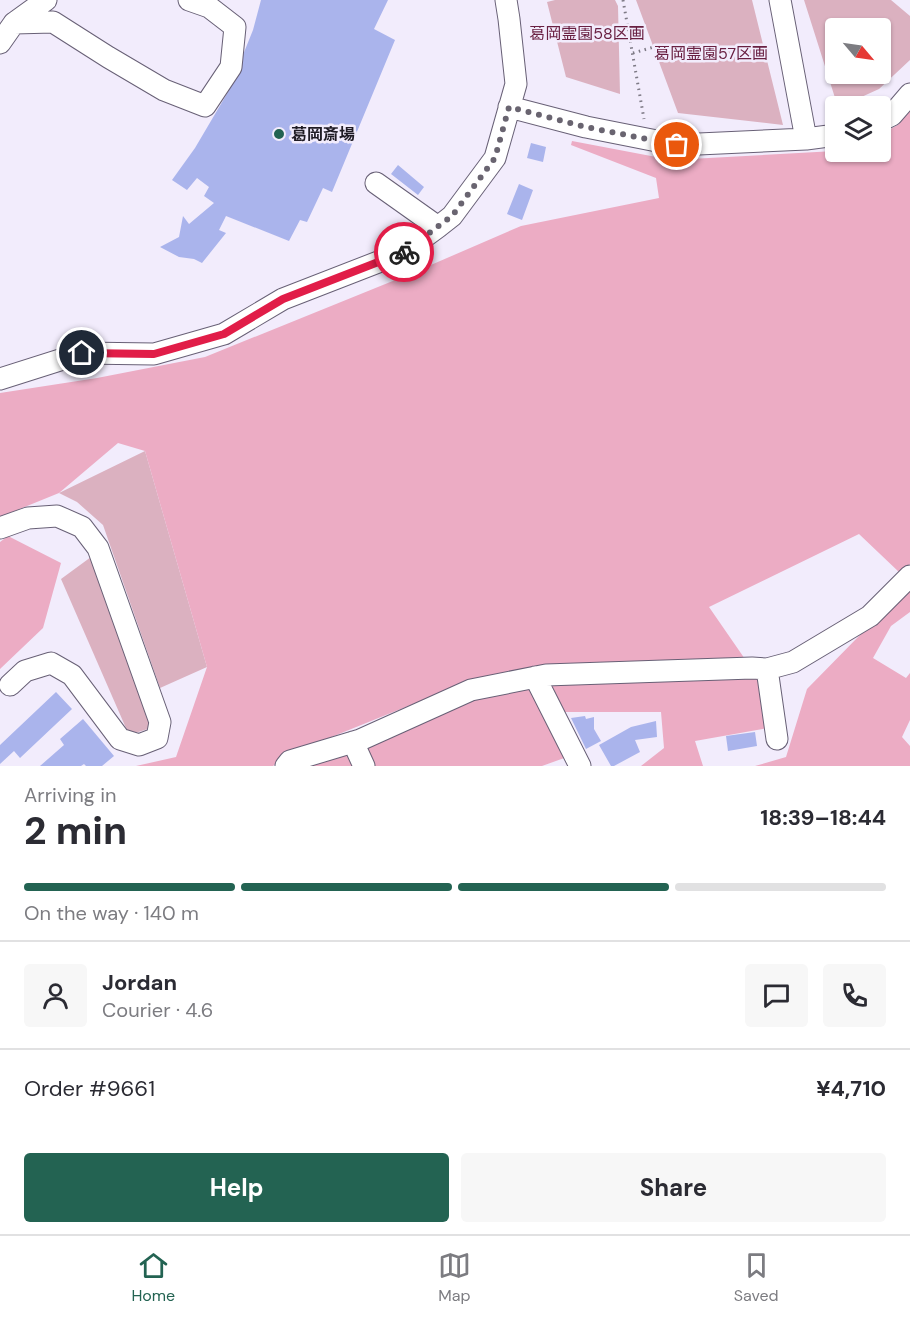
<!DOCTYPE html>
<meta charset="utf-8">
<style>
:root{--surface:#fff;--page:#f7f7f7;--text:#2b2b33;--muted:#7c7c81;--line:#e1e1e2;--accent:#236352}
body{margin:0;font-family:"DM Sans","Noto Sans JP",sans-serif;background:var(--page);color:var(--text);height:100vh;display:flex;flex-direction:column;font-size:22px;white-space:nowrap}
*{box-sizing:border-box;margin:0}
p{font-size:20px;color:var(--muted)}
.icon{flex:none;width:33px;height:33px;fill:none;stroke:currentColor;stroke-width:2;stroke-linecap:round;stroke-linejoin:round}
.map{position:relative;height:766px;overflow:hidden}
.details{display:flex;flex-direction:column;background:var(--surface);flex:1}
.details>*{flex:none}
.needle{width:39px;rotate:119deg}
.controls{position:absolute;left:825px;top:18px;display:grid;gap:12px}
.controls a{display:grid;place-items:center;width:66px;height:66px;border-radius:6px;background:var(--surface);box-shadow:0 2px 4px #0004;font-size:30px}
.pin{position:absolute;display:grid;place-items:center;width:51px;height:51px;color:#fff;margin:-26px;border:3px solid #fff;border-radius:50%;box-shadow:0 2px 6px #0007}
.courier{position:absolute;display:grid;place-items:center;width:60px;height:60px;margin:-30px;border:4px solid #e11d48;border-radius:50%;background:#fff;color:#222;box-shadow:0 2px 8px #0007}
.overview em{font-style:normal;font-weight:700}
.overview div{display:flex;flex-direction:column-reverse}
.overview{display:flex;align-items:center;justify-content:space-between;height:102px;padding:0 24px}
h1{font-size:39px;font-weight:700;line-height:45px}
.bar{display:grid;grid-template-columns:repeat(4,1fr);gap:9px 6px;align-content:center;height:72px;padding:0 24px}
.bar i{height:8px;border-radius:4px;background:var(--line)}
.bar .current{background:var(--accent)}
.bar p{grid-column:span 4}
.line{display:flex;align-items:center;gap:15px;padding:0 24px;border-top:2px solid var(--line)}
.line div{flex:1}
.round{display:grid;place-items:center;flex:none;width:63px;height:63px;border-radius:6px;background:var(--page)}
.primary-button{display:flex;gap:12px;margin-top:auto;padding:12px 24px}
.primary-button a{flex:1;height:69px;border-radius:6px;background:var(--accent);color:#fff;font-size:24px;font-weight:700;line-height:69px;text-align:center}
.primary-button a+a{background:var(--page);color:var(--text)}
.dock{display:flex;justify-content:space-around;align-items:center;height:84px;border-top:2px solid var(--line);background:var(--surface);font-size:16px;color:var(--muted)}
.dock a{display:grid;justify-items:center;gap:3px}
.dock .current{color:var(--accent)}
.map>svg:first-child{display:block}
.green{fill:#dbb1c0;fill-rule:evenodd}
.forest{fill:#ecacc4}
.building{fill:#aab4ec}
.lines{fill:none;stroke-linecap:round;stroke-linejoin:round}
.minor-casing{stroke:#686076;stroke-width:23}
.path{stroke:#7e7a86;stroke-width:3;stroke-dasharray:1.5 4.5;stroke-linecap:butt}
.minor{stroke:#fff;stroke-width:21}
.done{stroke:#696470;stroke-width:6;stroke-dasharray:0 10.8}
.route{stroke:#e11d48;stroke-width:8}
.poi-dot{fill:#236352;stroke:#f2ecfc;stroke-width:2}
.labels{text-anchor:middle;stroke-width:5;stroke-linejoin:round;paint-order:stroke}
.park-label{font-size:16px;fill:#692042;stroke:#f2ecfc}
.poi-label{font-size:16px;font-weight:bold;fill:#1f1b24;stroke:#f2ecfc;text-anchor:start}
</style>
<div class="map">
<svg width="910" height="766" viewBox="0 0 910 766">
<rect width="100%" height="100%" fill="#f2ecfc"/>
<path class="green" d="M555 0H615L618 6 620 94 566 77 547 2Z
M636 0H752L783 125 678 113Z
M804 0H891L910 16V60L879 89 857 99 836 101ZM880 28V74H836V28Z
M145 451 207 667 160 688 103 525 77 502 59 493Z
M91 557 151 728 129 735 61 579Z"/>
<path class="forest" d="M910 108V564L900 573 859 534 709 607 747 662 465 683 287 755 273 766H136L176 757 207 667 145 451 118 443 59 493 0 517V393L97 378 205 357 410 274 521 226 659 198 656 178 571 145 572 141 672 160 835 151 880 152 881 135 899 124Z
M8 536 61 563 43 628 0 669V542Z
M910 584V612L891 626 873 658 906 678 910 673V720L902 737 910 746V766H755L786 757 807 689Z
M759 676 768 728 695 741 703 766H641L664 748 661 712H561L549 682Z
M531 689 567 757 542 766H374L366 748 477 697Z
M348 751 355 766H298Z"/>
<path class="building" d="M261 0H388L374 29 395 40 332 192 323 188 307 222 300 220 289 241 226 216 219 230 226 233 202 263 194 259 179 257 160 247 179 237 183 216 189 224 214 203 204 196 209 187 197 178 187 190 172 180 195 148 228 92 253 30Z
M531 143 546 147 543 162 527 158Z
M398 165 424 187 418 195 391 174Z
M519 184 533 190 522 220 507 214Z
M56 692 72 709 20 758 14 751 0 764V745Z
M585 716 586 719 594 717V729L601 741 586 749 571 718Z
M83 719 114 756 102 766H86L84 764 81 766H40L64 745 60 739Z
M656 721 657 737 635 740 640 752 614 766H611L599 745 631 727Z
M755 732 757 746 728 751 726 736Z"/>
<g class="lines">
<defs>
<path id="minor" d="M780 0 806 139
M14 23 53 22 108 57 164 90 205 106 231 67 235 27 209 7 189 0
M0 43 14 23 46 0
M509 107 586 127 677 145 806 139 836 135
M880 121 892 115 910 94
M376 183 438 227
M0 379 82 353 154 354 224 334 283 299 404 252 438 227 452 216 495 158 516 84 509 19 506 0
M0 528 28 518 57 516 82 527 98 548 160 722 157 738 139 745 120 739 72 675 51 663 25 671 10 685
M767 669 777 739
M535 677 580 766
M353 742 364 766
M286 766 290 761 360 740 471 690 546 675 752 668 767 669 793 662 870 616 910 576"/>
</defs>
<use href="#minor" class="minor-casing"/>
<path class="path" d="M623 0 644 119
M633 53 654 47"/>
<use href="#minor" class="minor"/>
</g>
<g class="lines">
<path class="done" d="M404 252 452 216 495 158 509 107 586 127 677 145"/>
<path class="route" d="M82 353 154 354 224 334 283 299 404 252"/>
</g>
<circle class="poi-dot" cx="279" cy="134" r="6"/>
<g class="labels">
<g class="park-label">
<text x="587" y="39">葛岡霊園58区画</text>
<text x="711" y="59">葛岡霊園57区画</text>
</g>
<g class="poi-label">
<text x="291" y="140">葛岡斎場</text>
</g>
</g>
</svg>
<div class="controls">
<a><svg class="needle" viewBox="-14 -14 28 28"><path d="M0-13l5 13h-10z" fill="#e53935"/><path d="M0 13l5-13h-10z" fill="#7c7c81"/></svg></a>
<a><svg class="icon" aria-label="layers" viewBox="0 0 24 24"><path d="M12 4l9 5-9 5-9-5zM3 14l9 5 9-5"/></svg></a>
</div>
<div class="pin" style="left:677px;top:145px;background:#ea580c"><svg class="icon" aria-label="bag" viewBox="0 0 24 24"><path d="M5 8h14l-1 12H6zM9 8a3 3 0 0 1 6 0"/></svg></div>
<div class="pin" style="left:82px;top:353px;background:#1f2937"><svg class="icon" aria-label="home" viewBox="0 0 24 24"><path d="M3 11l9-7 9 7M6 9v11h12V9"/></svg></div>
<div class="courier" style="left:404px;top:252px"><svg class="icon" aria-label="bike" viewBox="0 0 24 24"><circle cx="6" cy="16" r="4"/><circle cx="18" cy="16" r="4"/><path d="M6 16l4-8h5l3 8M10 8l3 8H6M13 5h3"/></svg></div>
</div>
<section class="details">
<div class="overview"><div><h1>2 min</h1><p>Arriving in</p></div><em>18:39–18:44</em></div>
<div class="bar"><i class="current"></i><i class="current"></i><i class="current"></i><i></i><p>On the way · 140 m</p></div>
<div class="line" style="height:108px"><a class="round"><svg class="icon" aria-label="person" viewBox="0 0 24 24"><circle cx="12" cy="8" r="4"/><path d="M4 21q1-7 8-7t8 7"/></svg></a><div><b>Jordan</b><p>Courier · 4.6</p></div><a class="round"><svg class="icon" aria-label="chat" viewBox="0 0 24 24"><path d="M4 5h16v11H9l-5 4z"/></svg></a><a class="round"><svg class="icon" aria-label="phone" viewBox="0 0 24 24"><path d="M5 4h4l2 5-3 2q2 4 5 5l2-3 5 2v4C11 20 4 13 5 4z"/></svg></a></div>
<div class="line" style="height:78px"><div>Order #9661</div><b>¥4,710</b></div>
<div class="primary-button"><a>Help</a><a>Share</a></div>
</section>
<nav class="dock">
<a class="current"><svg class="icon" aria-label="home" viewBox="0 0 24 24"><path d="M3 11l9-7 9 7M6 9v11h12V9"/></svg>Home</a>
<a><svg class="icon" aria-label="map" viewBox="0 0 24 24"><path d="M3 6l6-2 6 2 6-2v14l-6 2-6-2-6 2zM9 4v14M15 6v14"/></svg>Map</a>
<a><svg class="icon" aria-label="saved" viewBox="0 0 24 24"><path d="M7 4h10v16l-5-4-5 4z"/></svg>Saved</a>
</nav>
